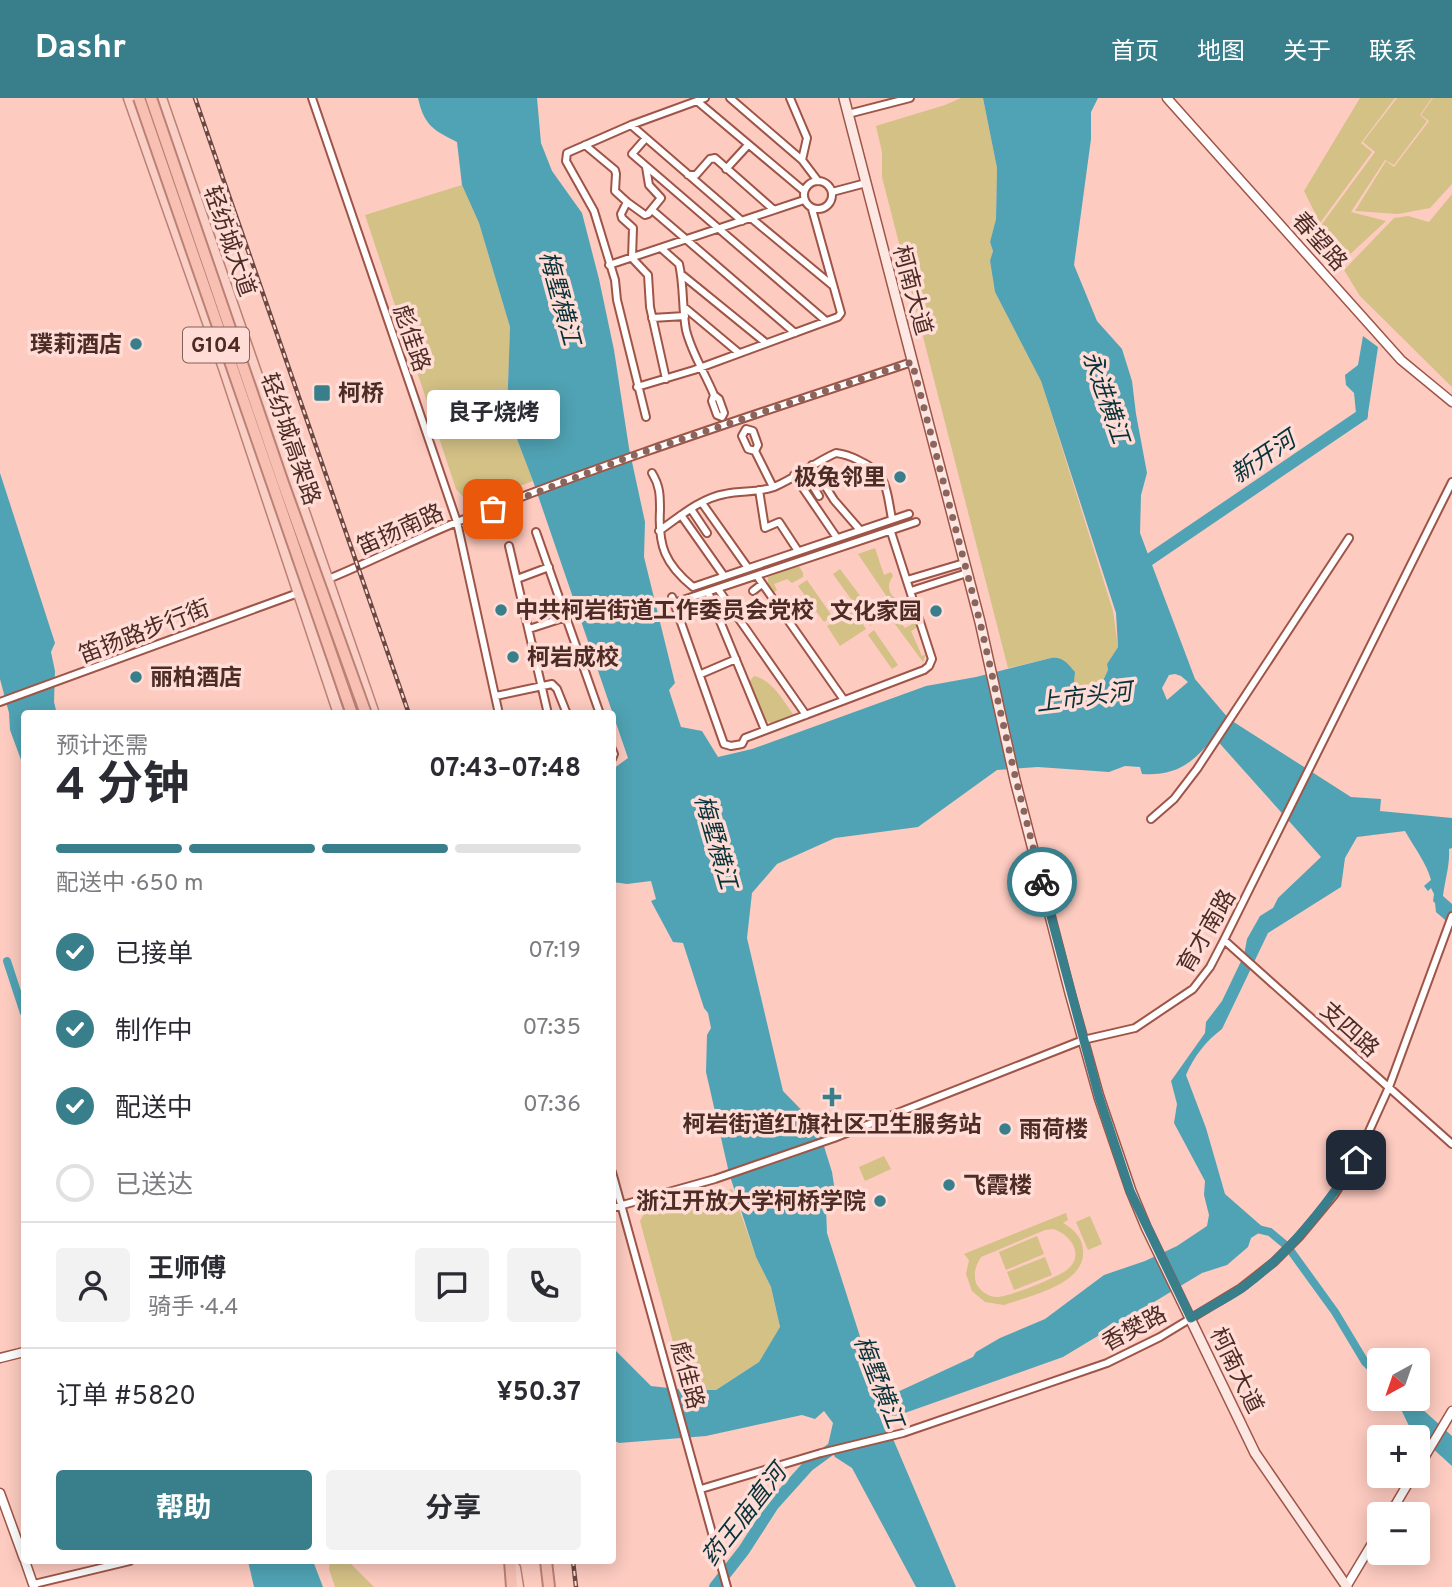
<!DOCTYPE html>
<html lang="zh">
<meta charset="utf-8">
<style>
:root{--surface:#fff;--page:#f2f2f3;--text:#2b2b33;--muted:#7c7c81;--line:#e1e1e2;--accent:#397e8b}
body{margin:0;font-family:Overpass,"Noto Sans SC",sans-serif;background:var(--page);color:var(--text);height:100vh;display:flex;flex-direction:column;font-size:26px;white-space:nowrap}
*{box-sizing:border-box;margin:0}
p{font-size:23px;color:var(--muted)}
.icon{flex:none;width:38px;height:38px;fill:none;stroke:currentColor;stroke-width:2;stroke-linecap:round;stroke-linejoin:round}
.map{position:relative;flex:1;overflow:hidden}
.sheet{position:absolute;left:21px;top:612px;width:595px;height:854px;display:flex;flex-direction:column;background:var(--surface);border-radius:7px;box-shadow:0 4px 18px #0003}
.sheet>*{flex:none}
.needle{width:46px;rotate:220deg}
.fabs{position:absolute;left:1367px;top:1250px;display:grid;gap:14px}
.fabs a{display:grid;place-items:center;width:63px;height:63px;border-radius:7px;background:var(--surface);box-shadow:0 4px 18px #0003;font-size:35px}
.pin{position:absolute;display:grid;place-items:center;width:60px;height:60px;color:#fff;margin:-30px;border-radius:14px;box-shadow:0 4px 10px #0006}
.courier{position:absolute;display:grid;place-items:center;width:70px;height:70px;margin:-35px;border:5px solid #397e8b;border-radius:50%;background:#fff;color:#222;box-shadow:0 2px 9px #0007}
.bubble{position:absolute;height:49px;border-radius:7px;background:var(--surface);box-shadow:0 4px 18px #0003;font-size:23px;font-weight:700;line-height:49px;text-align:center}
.overview em{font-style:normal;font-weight:700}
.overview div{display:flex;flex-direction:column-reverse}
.overview{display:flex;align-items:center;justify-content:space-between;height:119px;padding:0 35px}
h1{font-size:46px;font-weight:700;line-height:52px}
.bar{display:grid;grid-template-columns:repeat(4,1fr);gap:10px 7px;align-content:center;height:84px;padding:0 35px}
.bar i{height:9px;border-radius:5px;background:var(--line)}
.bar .on{background:var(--accent)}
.bar p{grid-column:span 4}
.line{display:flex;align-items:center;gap:18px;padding:0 35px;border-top:2px solid var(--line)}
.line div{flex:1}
.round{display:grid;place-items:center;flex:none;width:74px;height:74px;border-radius:7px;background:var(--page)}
ol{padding:0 35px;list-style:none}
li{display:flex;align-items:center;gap:21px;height:77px}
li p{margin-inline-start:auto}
li .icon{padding:7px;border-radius:50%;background:var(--accent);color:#fff;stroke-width:4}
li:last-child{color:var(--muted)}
li i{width:38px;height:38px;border:4px solid var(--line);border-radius:50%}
.action{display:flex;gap:14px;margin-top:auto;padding:14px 35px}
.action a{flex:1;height:80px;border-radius:7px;background:var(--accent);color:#fff;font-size:28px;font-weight:700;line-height:80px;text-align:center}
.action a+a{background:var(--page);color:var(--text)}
header{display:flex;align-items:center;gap:42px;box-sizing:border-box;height:98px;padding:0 35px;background:var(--accent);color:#fff}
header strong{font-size:33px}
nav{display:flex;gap:38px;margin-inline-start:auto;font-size:24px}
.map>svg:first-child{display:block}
.green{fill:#d3c186;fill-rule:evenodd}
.water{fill:#50a3b4;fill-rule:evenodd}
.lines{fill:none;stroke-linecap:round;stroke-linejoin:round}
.canal{stroke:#50a3b4;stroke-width:8}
.river{stroke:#50a3b4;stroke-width:12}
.minor-casing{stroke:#9e5547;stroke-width:10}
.tertiary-casing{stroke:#9e5547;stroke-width:11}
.secondary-casing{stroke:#9e5547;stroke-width:12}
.primary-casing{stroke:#bc8175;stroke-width:13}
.trunk-casing{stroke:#bc8175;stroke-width:14}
.minor{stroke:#fff;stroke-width:6}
.tertiary{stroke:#fff;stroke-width:8}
.secondary{stroke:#fde7e2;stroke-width:9}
.primary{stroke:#facfc6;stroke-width:10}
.trunk{stroke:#f8bfb3;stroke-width:10}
.rail-casing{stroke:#6c4841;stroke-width:4.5}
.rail{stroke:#ffdcd5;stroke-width:2;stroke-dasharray:5;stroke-linecap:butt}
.trunk-bridge-casing{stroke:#bc8175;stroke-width:14;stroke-linecap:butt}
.trunk-bridge{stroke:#f8bfb3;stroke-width:10}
.done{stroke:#8b645c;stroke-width:7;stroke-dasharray:0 12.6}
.route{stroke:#397e8b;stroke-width:9}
.poi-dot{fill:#397e8b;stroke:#ffdcd5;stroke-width:2.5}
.labels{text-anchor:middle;stroke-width:7;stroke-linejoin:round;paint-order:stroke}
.shield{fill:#ffdcd5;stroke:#82615a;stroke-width:2}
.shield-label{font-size:21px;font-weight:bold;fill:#4d2c26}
.street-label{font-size:23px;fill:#4d2c26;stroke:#ffdcd5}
.poi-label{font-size:23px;font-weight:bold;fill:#4d2c26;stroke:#ffdcd5;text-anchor:start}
.water-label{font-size:24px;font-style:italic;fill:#083239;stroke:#ffdcd5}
</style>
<header>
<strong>Dashr</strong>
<nav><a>首页</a><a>地图</a><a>关于</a><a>联系</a></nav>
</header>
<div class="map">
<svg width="1452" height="1489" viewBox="0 0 1452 1489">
<rect width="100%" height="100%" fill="#fdcbc0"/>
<path class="green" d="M961 0H983L997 70 996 121 990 144 993 153 990 164 995 194 1041 283 1113 513 1118 549 1107 566 1108 572 1099 590 1104 603 1091 608 1080 597 1074 583 1051 560 1008 570 882 79V54L876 28 945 7Z
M1360 0H1395L1361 45 1372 54 1320 125 1304 93Z
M1397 0H1432L1420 17 1427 23 1394 67 1385 62 1351 114 1386 123 1346 160 1336 149 1333 137 1328 135 1322 126 1375 54 1363 44Z
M1433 0H1452V86L1430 110 1398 116 1355 113 1386 63 1394 69 1429 23 1421 17Z
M462 87 479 125 510 229 507 315 533 383 475 405 465 401 456 391 365 117Z
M1452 96V289L1360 198 1344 172 1394 120 1408 118 1429 124Z
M875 450 884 477 891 474 893 478C883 491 893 505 909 503L910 508 894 517 905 530 916 524 918 529 911 533 922 558 926 556 923 564 889 518 870 528 859 513 860 510 875 507 887 499 858 456Z
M799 468 803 475V479L792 485 787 481 774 486 777 492 773 495 768 490V479Z
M840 471 864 503 856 508 833 476Z
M807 482 832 518 824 524 798 488Z
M854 513 866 531 840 548 827 528Z
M874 532 898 567 892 571 868 537Z
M754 578C773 582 784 604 795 619L774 626 764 622 749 584Z
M884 1058 891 1071 865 1083 859 1069Z
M732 1091 756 1159 771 1189 780 1230 759 1264 716 1292H686L640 1123 645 1114Z
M1066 1115 1068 1122 1063 1125C1075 1132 1084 1141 1083 1156 1082 1187 1029 1198 1004 1207L985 1204 972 1193 966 1176 969 1162 964 1156ZM1053 1131C1070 1136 1085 1156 1068 1171 1059 1179 1009 1199 997 1199 988 1199 980 1193 976 1185 973 1175 976 1167 981 1159L1045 1132Z
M1090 1118 1102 1146 1088 1152 1076 1124Z
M1037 1138 1044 1156 1006 1172 999 1154Z
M1045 1159 1052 1177 1014 1192 1007 1174Z
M330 1463H348L374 1489H335L329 1471Z"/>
<path class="water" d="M418 0H537L541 45 552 73 582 115 599 181 614 252 629 350 645 424 644 459 675 585 669 592 681 629 702 633 718 659 752 651 926 588 976 579 1051 560C1063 558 1068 566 1075 574L1074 583 1080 597 1088 601 1091 608 1104 603 1099 591 1108 572 1107 566 1118 549 1116 515 1041 283 995 194 990 163 993 153 990 144 996 121 997 70 983 0H1098L1091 14V41L1074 167 1097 223 1122 251 1132 283 1136 316 1147 375 1141 397 1140 435 1195 581 1229 621 1351 699 1381 701 1380 713 1452 720V750L1449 751C1450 767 1445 782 1443 798L1452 806V828L1436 814 1435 805 1433 803 1434 796 1431 790 1428 793 1424 788 1431 782C1427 766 1414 749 1405 733L1357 739 1345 760 1341 789 1268 835 1222 931C1206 943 1194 958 1186 977L1206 1030 1225 1096 1265 1131 1251 1140 1248 1149 1227 1167 1202 1175 1063 1259 885 1322 956 1489H916L852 1370 835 1359 828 1347 833 1325 824 1313 815 1321 802 1317 706 1338 619 1345 613 1342V1250L651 1288 686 1292H716L759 1264 780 1229 771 1189 756 1159 729 1075 706 974 707 937 711 930 708 915 704 910 683 845 673 844 651 803 656 801 651 783 627 786 613 784V671L628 660 533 383 507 315 510 229 479 125 462 87 457 44C433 32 424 27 418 0ZM1175 576 1181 578 1188 584 1167 602 1162 590 1169 577ZM1214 639 1321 759 1278 800 1273 810 1260 818 1247 841 1244 857 1222 903 1206 924 1205 935 1171 983 1177 1006 1174 1025 1205 1083 1204 1097 1209 1117 1207 1128 1177 1148 1145 1163 1104 1177 1045 1221 1000 1240 976 1254 973 1259 891 1297 878 1295 827 1135 826 1110 834 1087 832 1074 818 1029 783 993 747 840 752 795 777 766 835 740 918 729 997 672 1038 669 1109 674 1125 668 1140 669 1142 676C1177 678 1193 665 1214 639Z
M1363 238 1378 249 1367 322 1356 315 1354 295 1346 287 1345 277 1358 267Z
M0 375 55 545 51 554 55 573 54 604 57 616H24V670L10 632 9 615 0 581Z
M1402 1300H1410L1452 1338V1368L1410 1330 1398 1305Z
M248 1463H313L323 1489H254Z"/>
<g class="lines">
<path class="canal" d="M7 863 24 915
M1253 1130 1270 1134 1288 1149 1335 1214 1365 1264 1379 1278"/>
<path class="river" d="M1137 470 1362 317V302
M715 1489 744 1452 773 1407 808 1368 834 1349"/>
<defs>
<path id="minor" d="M312 0 457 424 499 616
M730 0 802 62 818 83
M790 0 807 40 802 62
M697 3 804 93
M848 16 910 0
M631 27 742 123
M646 40 632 56 826 223
M585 47 615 72 616 76 615 93 627 104 621 116 622 120 633 130 632 160 648 177 650 209 666 281
M726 71 748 47
M688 77H696L710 61 715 60 774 112
M804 97a14 14 0 1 1 28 0a14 14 0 1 1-28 0Z
M832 94 866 85
M627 104 645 117 648 116 661 100 649 87 646 69
M652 112 795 235
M751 120 832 187
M662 151 679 166C684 187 682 210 686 232 692 256 705 275 714 297
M609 167 804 102
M681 176 766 245
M684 209 739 255
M652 220 685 218
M637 289 694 272 838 219 841 215 812 111
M714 297 719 301 724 315 722 319 717 317 712 303Z
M646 319 617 202 615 182 594 113 566 63 567 55 631 27 705 0
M746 331 753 333 758 347 755 353 748 351 742 338Z
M755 353 773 389
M812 367 834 402 860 432
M803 372 819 398
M652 375C660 388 660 397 660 412 658 448 665 466 693 489L909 416
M794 377 837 440
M759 392 765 430 779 424 798 453
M702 405 748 470
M691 411 707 435
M681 417 724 478
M659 433C679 419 701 400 725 396 741 392 758 395 774 389 796 380 815 364 836 355 844 356 850 358 858 362 889 376 886 391 892 421
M536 434 600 616
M509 448 548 616
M757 478 844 602
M517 481 549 469
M326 482C370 464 413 442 457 424 606 364 760 315 912 264
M907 482 964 465
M718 491 806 617
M753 493 762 486
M911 493 967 475
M708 494 765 632
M672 499 724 646 731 648 742 646 745 640 924 572 929 568 932 561 891 434
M674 505 916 424
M529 531 566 519
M701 576 736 561
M496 598 552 586 557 591 567 616
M0 604 301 494
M612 651 614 656 612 661
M1151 721 1174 701 1197 671 1349 440
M1224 842 1452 1046
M612 1074 727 1489
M612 1110 715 1081 834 1040 1083 942 1135 930 1193 891 1210 869 1224 842 1452 384
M701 1391 821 1355 903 1335 1107 1265 1160 1239 1241 1190 1274 1164 1299 1139 1334 1097 1356 1062 1389 989 1452 818
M34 1486 130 1463"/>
<path id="tertiary" d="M1167 0 1401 262 1452 304
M0 1260 24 1254
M1418 1370 1452 1313
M0 1395 24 1461
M1390 1416 1413 1377
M25 1463 34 1489
M1346 1489 1379 1434"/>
<path id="secondary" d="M844 0 980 524 1015 682 1070 895 1099 999 1131 1093 1146 1129 1255 1355 1347 1489"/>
<path id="primary" d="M129 0 224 270 339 616
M161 0 374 616
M515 1470 518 1489"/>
<path id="trunk" d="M510 1463 512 1489
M546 1463 549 1489"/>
</defs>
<use href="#minor" class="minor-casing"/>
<use href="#tertiary" class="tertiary-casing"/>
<use href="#secondary" class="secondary-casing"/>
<use href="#primary" class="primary-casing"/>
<use href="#trunk" class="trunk-casing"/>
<use href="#minor" class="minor"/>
<use href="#tertiary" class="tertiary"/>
<use href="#secondary" class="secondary"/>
<use href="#primary" class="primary"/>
<use href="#trunk" class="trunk"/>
<defs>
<path id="rail" d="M195 0 409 616
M573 1463 576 1489"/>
</defs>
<use href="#rail" class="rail-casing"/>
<use href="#rail" class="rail"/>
<defs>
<path id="trunk-bridge" d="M139 0 352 616
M151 0 283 385 366 616"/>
</defs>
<use href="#trunk-bridge" class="trunk-bridge-casing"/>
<use href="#trunk-bridge" class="trunk-bridge"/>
</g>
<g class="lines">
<path class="done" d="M493 411 632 358 912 264 980 524 1016 682 1042 784"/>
<path class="route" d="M1042 784 1099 999 1130 1093 1191 1220C1207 1210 1226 1201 1242 1190 1289 1156 1325 1110 1356 1062"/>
</g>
<g class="poi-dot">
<circle cx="136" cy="246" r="7"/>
<rect x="313" y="286" width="18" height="18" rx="3.5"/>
<circle cx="900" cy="379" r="7"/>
<circle cx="501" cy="512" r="7"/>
<circle cx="936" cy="513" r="7"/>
<circle cx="513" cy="559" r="7"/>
<circle cx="136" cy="579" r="7"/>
<path d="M828.5 988.5h7v7h7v7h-7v7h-7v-7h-7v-7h7z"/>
<circle cx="1005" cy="1031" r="7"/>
<circle cx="949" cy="1087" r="7"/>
<circle cx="880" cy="1103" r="7"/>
</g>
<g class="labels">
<rect class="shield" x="183" y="229.5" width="66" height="35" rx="5"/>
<g class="shield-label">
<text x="216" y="254">G104</text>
</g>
<g class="street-label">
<text transform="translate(230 143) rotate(71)" y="8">轻纺城大道</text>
<text transform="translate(1320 143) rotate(48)" y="8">春望路</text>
<text transform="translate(913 192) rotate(75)" y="8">柯南大道</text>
<text transform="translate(412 240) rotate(71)" y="8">彪佳路</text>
<text transform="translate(291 341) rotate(71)" y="8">轻纺城高架路</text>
<text transform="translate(400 431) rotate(-24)" y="8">笛扬南路</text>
<text transform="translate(144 533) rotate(-21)" y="8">笛扬路步行街</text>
<text transform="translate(1206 833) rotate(-60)" y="8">育才南路</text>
<text transform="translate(1350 931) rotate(42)" y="8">支四路</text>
<text transform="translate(1134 1230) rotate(-28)" y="8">香樊路</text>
<text transform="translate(1237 1272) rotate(64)" y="8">柯南大道</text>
<text transform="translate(688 1277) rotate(75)" y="8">彪佳路</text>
</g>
<g class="poi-label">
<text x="122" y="254" text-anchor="end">璞莉酒店</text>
<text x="338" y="303">柯桥</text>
<text x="886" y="387" text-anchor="end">极兔邻里</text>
<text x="515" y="520">中共柯岩街道工作委员会党校</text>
<text x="922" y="521" text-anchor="end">文化家园</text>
<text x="527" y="567">柯岩成校</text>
<text x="150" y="587">丽柏酒店</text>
<text x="832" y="1034" text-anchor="middle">柯岩街道红旗社区卫生服务站</text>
<text x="1019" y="1039">雨荷楼</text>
<text x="963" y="1095">飞霞楼</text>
<text x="866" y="1111" text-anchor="end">浙江开放大学柯桥学院</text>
</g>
<g class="water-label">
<text transform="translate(560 200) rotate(75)" y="8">梅墅横江</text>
<text transform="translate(1106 299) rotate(71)" y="8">永进横江</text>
<text transform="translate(1263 359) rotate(-34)" y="8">新开河</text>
<text transform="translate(1084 599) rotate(-7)" y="8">上市头河</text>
<text transform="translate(716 744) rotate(74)" y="8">梅墅横江</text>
<text transform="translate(879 1284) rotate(69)" y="8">梅墅横江</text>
<text transform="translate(744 1417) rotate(-52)" y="8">药王庙直河</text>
</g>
</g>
</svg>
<div class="fabs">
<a><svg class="needle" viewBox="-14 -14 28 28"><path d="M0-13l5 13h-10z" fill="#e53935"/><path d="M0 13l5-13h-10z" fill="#7c7c81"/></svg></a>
<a>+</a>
<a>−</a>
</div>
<div class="pin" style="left:493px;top:411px;background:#ea580c"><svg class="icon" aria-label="bag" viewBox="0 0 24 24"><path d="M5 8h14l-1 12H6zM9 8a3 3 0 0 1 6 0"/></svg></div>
<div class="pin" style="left:1356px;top:1062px;background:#1f2937"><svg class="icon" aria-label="home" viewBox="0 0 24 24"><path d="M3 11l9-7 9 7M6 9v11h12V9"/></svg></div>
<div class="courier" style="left:1042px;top:784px"><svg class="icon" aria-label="bike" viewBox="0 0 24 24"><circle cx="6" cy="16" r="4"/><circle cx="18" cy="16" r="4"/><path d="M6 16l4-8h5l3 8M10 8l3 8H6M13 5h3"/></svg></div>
<div class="bubble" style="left:427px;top:292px;width:133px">良子烧烤</div>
<section class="sheet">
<div class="overview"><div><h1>4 分钟</h1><p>预计还需</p></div><em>07:43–07:48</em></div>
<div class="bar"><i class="on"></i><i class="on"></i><i class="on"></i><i></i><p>配送中 · 650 m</p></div>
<ol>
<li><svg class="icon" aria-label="check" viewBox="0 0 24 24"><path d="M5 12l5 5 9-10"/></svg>已接单<p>07:19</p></li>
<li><svg class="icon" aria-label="check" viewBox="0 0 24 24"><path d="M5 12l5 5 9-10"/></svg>制作中<p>07:35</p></li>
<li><svg class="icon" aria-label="check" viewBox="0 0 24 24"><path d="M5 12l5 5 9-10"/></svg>配送中<p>07:36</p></li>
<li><i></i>已送达</li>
</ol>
<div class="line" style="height:126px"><a class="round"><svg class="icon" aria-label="person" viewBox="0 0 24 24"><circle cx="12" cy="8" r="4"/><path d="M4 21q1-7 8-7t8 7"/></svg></a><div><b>王师傅</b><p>骑手 · 4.4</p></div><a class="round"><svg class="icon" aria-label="chat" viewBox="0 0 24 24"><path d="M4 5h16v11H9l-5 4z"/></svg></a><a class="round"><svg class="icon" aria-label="phone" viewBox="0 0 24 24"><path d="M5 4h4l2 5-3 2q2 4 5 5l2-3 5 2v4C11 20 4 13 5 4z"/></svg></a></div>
<div class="line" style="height:91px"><div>订单 #5820</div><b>¥50.37</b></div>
<div class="action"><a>帮助</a><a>分享</a></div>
</section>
</div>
